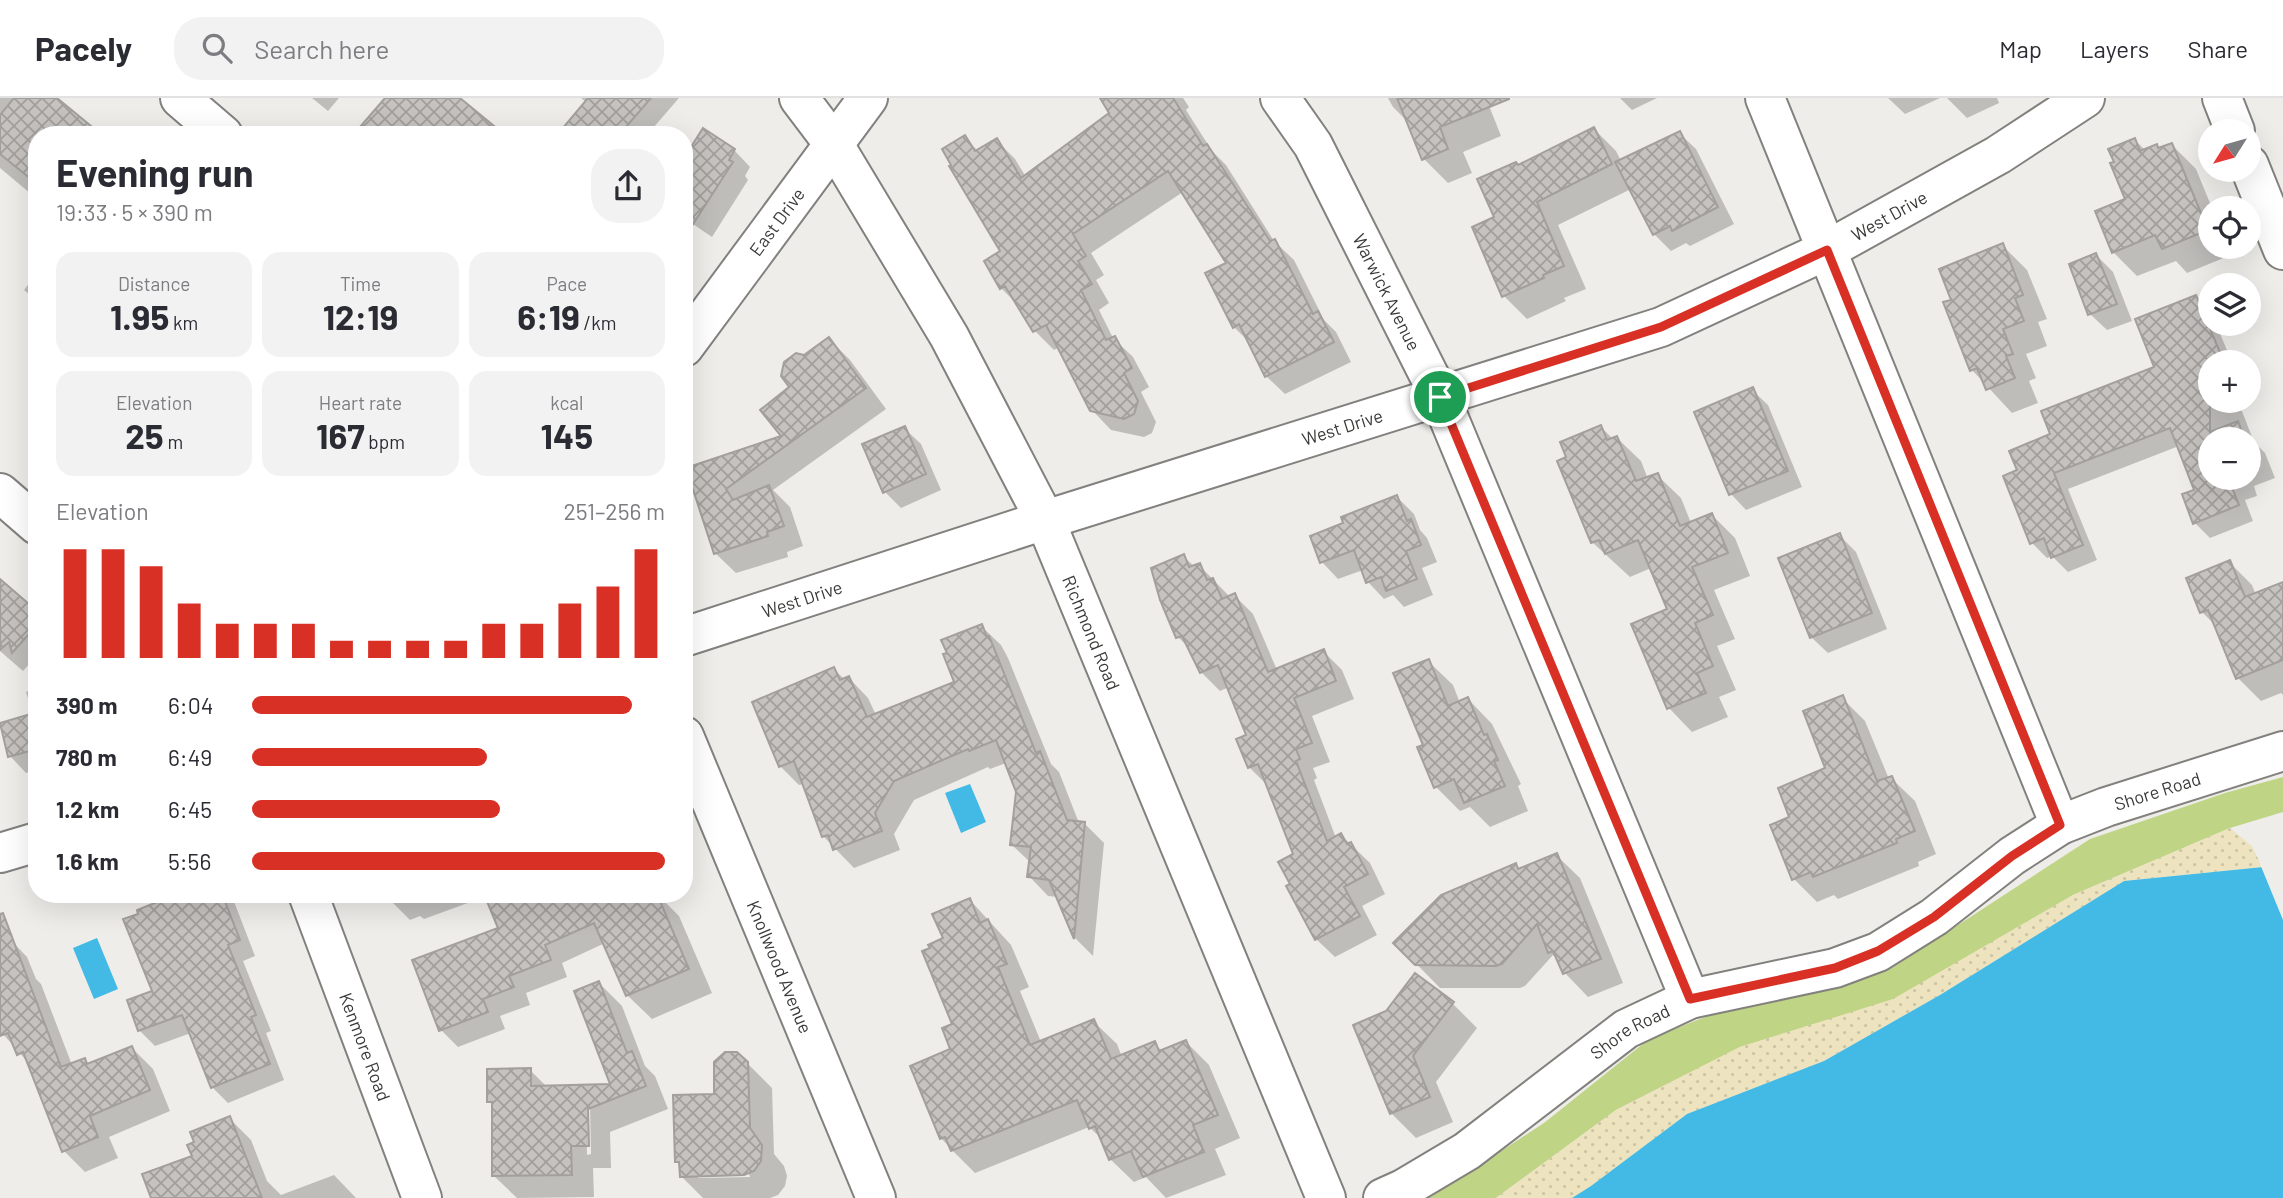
<!DOCTYPE html>
<html lang="en">
<head>
<meta charset="utf-8">
<style>
  :root { --surface:#fff; --page:#f2f2f3; --text:#2b2b33; --muted:#7c7c81; --line:#e1e1e2; --accent:#d93025 }
  body { margin:0; font-family:Barlow,sans-serif; background:var(--page); color:var(--text); height:100vh; display:flex; flex-direction:column; font-size:26px; white-space:nowrap }
  * { box-sizing:border-box; margin:0 }
  p { font-size:23px; color:var(--muted) }
  .icon { flex:none; width:38px; height:38px; fill:none; stroke:currentColor; stroke-width:2; stroke-linecap:round; stroke-linejoin:round }
  .map { position:relative; flex:1; overflow:hidden }
  .side { position:absolute; left:28px; top:28px; width:665px; height:777px; display:flex; flex-direction:column; background:var(--surface); border-radius:28px; box-shadow:0 7px 28px #0002 }
  .side>* { flex:none }
  .needle { width:46px; rotate:233deg }
  .controls { position:absolute; left:2198px; top:21px; display:grid; gap:14px }
  .controls a { display:grid; place-items:center; width:63px; height:63px; border-radius:50%; background:var(--surface); box-shadow:0 7px 28px #0002; font-size:35px }
  .pin { position:absolute; display:grid; place-items:center; width:60px; height:60px; color:#fff; margin:-30px; border:4px solid #fff; border-radius:50%; box-shadow:0 2px 7px #0007 }
  .round { display:grid; place-items:center; flex:none; width:74px; height:74px; border-radius:28px; background:var(--page) }
  .head { display:flex; align-items:center; justify-content:space-between; height:119px; padding:0 28px }
  h1 { font-size:38px; font-weight:700; line-height:52px }
  .stats { display:grid; grid-template-columns:repeat(3,1fr); gap:10px; height:119px; padding:7px 28px }
  .stats div { display:grid; align-content:center; border-radius:18px; background:var(--page); text-align:center }
  .stats b { font-size:35px; font-weight:700 }
  .stats small { font-size:19px; font-weight:400 }
  .stats p { font-size:19px }
  .chart { height:196px; padding:14px 28px }
  .chart p { display:flex; justify-content:space-between }
  .chart svg { width:100%; height:126px; margin-top:7px; stroke:var(--accent); stroke-width:6 }
  ul { padding:0 28px; list-style:none; font-size:23px }
  li { display:grid; grid-template-columns:112px 84px 1fr; align-items:center; height:52px }
  li i { height:18px; border-radius:9px; background:var(--accent) }
  header { display:flex; align-items:center; gap:42px; box-sizing:border-box; height:98px; padding:0 35px; background:var(--surface); border-bottom:2px solid var(--line) }
  header strong { font-size:33px }
  nav { display:flex; gap:38px; margin-inline-start:auto; font-size:24px }
  .search { width:490px; height:63px; background:var(--page); display:flex; align-items:center; gap:18px; box-sizing:border-box; padding:0 24px; border-radius:28px; color:var(--muted); font-size:26px }
  .map>svg:first-child { display:block }
  .grass { fill:#bfd484 }
  .sand { fill:url(#sand-dots) }
  .water { fill:#42bae5 }
  .pier { fill:#eeede9 }
  .shadow { fill:#0003; fill-rule:evenodd }
  .building { fill:url(#building-cross-hatch); stroke:#a29f9d; stroke-width:2 }
  .lines { fill:none; stroke-linecap:round; stroke-linejoin:round }
  .minor-casing { stroke:#82817e; stroke-width:42 }
  .minor { stroke:#fff; stroke-width:38 }
  .route-casing { stroke:#fff; stroke-width:14 }
  .route { stroke:#d93025; stroke-width:9 }
  .labels { text-anchor:middle; dominant-baseline:central; stroke-width:6; stroke-linejoin:round; paint-order:stroke }
  .street-label { font-size:18px; fill:#3a3a38; stroke:#fff }
</style>
</head>
<body>
<header>
<strong>Pacely</strong>
<div class="search"><svg class="icon" aria-label="search" viewBox="0 0 24 24"><circle cx="10" cy="10" r="6"/><path d="M15 15l6 6"/></svg>Search here</div>
<nav><a>Map</a><a>Layers</a><a>Share</a></nav>
</header>
<div class="map">
<svg width="2283" height="1100" viewBox="0 0 2283 1100">
  <defs>
    <pattern id="sand-dots" width="8" height="8" patternUnits="userSpaceOnUse" patternTransform="scale(1.75)"><rect width="8" height="8" fill="#ede3be"/><path d="M2 2h.1M6 6h.1" fill="none" stroke="#ccc4a4" stroke-width="1.8" stroke-linecap="round"/></pattern>
    <pattern id="building-cross-hatch" width="8" height="8" patternUnits="userSpaceOnUse" patternTransform="scale(1.75)"><rect width="8" height="8" fill="#c5c2bf"/><path d="M0 0l8 8M0 8l8-8" fill="none" stroke="#a19f9c"/></pattern>
  </defs>
  <rect width="100%" height="100%" fill="#eeede9"/>
  <path class="grass" d="M2283,679V714L2230,730L2073,797L1893,902L1740,949L1616,1012L1496,1100H1429L1544,1025L1649,941L1705,919L1892,870L2090,741L2225,695Z"/>
  <path class="sand" d="M2230,730L2252,748L2262,769L2124,783L1940,897L1824,963L1687,1016L1591,1088L1572,1100H1496L1616,1012L1740,949L1893,901L2073,797Z"/>
  <path class="water" d="M970,686L986,724L961,735L945,695Z
    M2283,767V1100H1572L1591,1088L1687,1016L1824,963L1940,897L2124,783Z
    M97,840L118,891L94,901L73,850Z"/>
  <path class="pier" d="M2283,763V822L2260,766Z"/>
  <path class="shadow" d="M0,0H50L37,37V101L0,70Z
    M312,0H339L328,13Z
    M581,0H679L647,37H559L586,4Z
    M1106,0H1183L1189,9L1186,12L1212,53L1226,67L1274,143L1294,162L1324,222L1336,234L1351,264L1285,296L1266,278L1249,244L1234,229L1229,166L1183,94L1091,155L1104,177L1096,182L1109,205L1099,212L1113,240L1133,259L1149,289L1141,294L1156,324L1152,335L1144,339L1111,332L1092,312L1059,249L1054,252L1035,233L1019,208L1001,190L1002,154L965,40L978,53L996,42L1015,61L1026,79L1111,15Z
    M1388,0H1486L1501,38L1463,54L1472,75L1448,85L1424,61L1410,26L1393,9Z
    M1620,0H1657L1632,12Z
    M1888,0H1940L1905,16Z
    M1947,0H1997L1999,5L1967,20Z
    M1594,31L1616,53L1621,63L1679,35L1696,51L1734,126L1690,148L1686,145L1671,153L1654,136L1631,91L1558,127L1586,191L1564,200L1566,203L1527,221L1504,198L1497,120L1519,69Z
    M2135,42L2146,53L2160,52L2172,47L2196,71L2212,110H2210V149H2228L2231,157L2187,175L2176,163L2137,178L2113,154L2127,102L2116,65Z
    M734,52L750,69L745,78L748,82L712,139L684,120Z
    M2003,148L2027,172L2047,221L2038,224L2047,248L2026,256L2036,280L2029,283L2038,305L2012,315L1972,272L1954,203Z
    M2096,157L2113,174L2132,223L2107,232L2090,216Z
    M37,175V203L24,192Z
    M2195,199L2210,214V226H2216L2232,264H2210V303H2238L2254,344L2265,355L2275,380L2254,388L2257,398L2245,402L2253,423L2210,440L2195,425L2197,393L2179,348L2068,391L2097,462L2068,474L2052,458L2047,460L2032,445L2020,373L2052,337L2157,270ZM2210,341H2249V380H2210Z
    M829,241L850,262L886,311L773,392L790,409L803,448L787,454L788,459L736,475L715,455L688,371L784,339L791,289L804,259Z
    M1752,292L1768,307L1802,389L1746,412L1731,396Z
    M1601,329L1613,341L1617,340L1641,363L1648,381L1657,377L1681,400L1691,425L1712,417L1735,440L1750,478L1714,492L1735,541L1717,548L1736,592L1719,599L1728,619L1692,634L1669,610L1670,512L1651,470L1630,479L1592,444L1569,360Z
    M904,330L921,346L941,392L901,410L885,394Z
    M1397,399L1414,416L1420,432L1427,440L1437,464L1422,470L1433,497L1404,509L1393,497L1384,501L1368,484L1363,472L1338,481L1322,464L1312,439L1345,426Z
    M1840,438L1856,454L1887,531L1828,555L1811,539Z
    M1183,458L1195,469L1199,467L1230,499L1234,497L1253,516L1277,572L1323,553L1342,572L1354,601L1312,618L1330,664L1313,670L1317,680L1314,682L1336,740L1341,737L1370,765L1385,796L1362,808L1377,837L1335,859L1316,841L1292,787L1295,757L1268,688L1249,669L1248,638L1229,589L1220,593L1201,574L1191,552L1178,539Z
    M2229,464L2252,487L2256,497L2283,486V597L2281,595L2261,603L2238,580L2218,530L2202,514Z
    M0,483L37,516V558L23,573L0,553Z
    M981,528L1001,547L1008,560L1051,666L1059,674L1079,725H1084L1104,745L1093,858L1075,840L1058,799L1048,798L1029,778L1031,765L1012,747L1018,694L1006,665L990,671L988,669L914,702L894,736L900,752L854,770L823,738L804,686L799,687L780,668L834,571L845,582L849,580L868,600L876,617L957,585Z
    M1428,563L1453,587L1460,605L1468,601L1492,626L1521,686L1518,688L1528,713L1490,729L1470,709L1460,713L1436,689L1426,648Z
    M37,590V672L26,675L10,658L0,626L33,617L26,594Z
    M1842,600L1865,623L1889,681L1891,680L1915,703L1936,756L1918,764L1919,768L1838,801L1834,797L1817,804L1794,781L1791,720L1827,671Z
    M1556,757L1580,780L1623,885L1588,899L1565,875L1560,865L1553,857L1525,888L1520,890H1440L1396,845L1515,767L1520,772Z
    M181,796H228L233,801L255,858L243,863L271,933L266,935L284,982L228,1005L212,989L191,935L155,948L139,932L154,894Z
    M390,796H657L679,818L712,895L652,921L627,897L605,845L562,865L567,879L526,895L530,907L500,918L505,931L458,949L441,932L500,831L487,798L424,821L420,818L410,822L393,805Z
    M970,802L1011,847L1029,889L1020,893L1041,944L1093,923L1117,946L1122,959L1154,945L1163,954L1186,944L1209,967L1240,1040L1215,1051L1226,1077L1166,1100L1146,1079L1134,1084L1110,1061L1103,1042L1089,1029L975,1075L952,1052L941,1040L955,927L945,841Z
    M6,837L27,859L36,881L41,886L72,967L84,962L89,967L132,950L153,971L170,1013L109,1039L118,1060L85,1074L64,1053L31,968L3,936L0,929V840Z
    M599,885L622,908L645,968L655,978L668,1011L610,1034L611,1070H593L594,1099L517,1100L494,1078V1008L489,1003L530,972L547,989L612,988ZM586,1009H590L591,1056L587,1057Z
    M1453,906L1477,930L1436,984L1453,1024L1416,1040L1391,1015L1355,928Z
    M737,955L772,990L774,1056L784,1068L787,1078L785,1088L778,1097L770,1100H703L681,1078V1068L676,1063L716,998ZM749,1076L750,1079L698,1080V1077Z
    M230,1021L251,1042L267,1083L281,1097L334,1077L356,1100H153Z"/>
  <path class="building" d="M14,0H57L102,37H37V86L0,56V17Z
    M385,0H460L505,37H353Z
    M588,0H651L619,37H557Z
    M1100,0H1173L1203,48L1207,46L1270,143L1275,141L1313,216L1318,213L1334,244L1265,279L1239,226L1233,230L1205,175L1226,165L1168,73L1073,136L1086,158L1078,163L1092,186L1081,192L1106,242L1115,238L1132,270L1124,275L1138,303L1134,316L1124,321L1090,313L1046,227L1033,234L1005,188L1000,191L984,163L1000,153L949,68L951,67L942,51L965,37L975,53L997,40L1021,80L1109,15Z
    M1397,0H1509V1L1440,29L1448,51L1422,62Z
    M1594,29L1612,66L1537,104L1564,168L1543,177L1544,180L1502,199L1472,129L1494,119L1477,81L1516,64L1518,67Z
    M703,30L735,51L729,62L733,64L684,140V60Z
    M1680,33L1718,109L1672,133L1670,128L1653,137L1615,64Z
    M2135,40L2140,53L2157,46L2158,50L2172,45L2208,132L2162,151L2155,137L2112,155L2095,113L2125,101L2110,65L2114,64L2108,51Z
    M2003,145L2023,197L2015,200L2024,223L2003,231L2013,256L2006,258L2015,280L1986,292L1977,270L1970,273L1943,204L1951,202L1939,171Z
    M2096,155L2117,206L2088,217L2069,166Z
    M2196,197L2224,264H2210V334L2238,323L2244,340L2250,338L2260,364L2249,369V341H2210V380H2242L2243,382L2231,387L2239,407L2193,426L2182,396L2194,392L2170,330L2054,375L2083,447L2051,460L2044,440L2030,446L2003,378L2017,372L2009,353L2050,336L2041,313L2154,269L2135,221Z
    M829,239L866,290L726,391L733,402L769,387L784,428L767,434L768,438L714,456L686,370L781,338L760,312L789,289L781,278L784,264L796,255L804,257Z
    M1753,289L1788,373L1729,397L1694,314Z
    M1601,327L1607,342L1617,338L1636,383L1658,375L1680,428L1712,415L1728,455L1692,469L1713,517L1695,525L1713,568L1697,575L1706,595L1667,611L1631,526L1667,511L1638,442L1605,456L1599,442L1591,445L1557,363L1566,359L1560,344Z
    M905,328L926,376L883,395L862,346Z
    M1397,397L1407,423L1411,421L1421,447L1406,453L1417,481L1386,493L1381,479L1366,485L1354,452L1320,465L1310,438L1343,425L1341,419Z
    M1840,435L1872,515L1810,540L1778,460Z
    M1184,456L1189,469L1200,465L1207,482L1213,480L1222,501L1235,495L1268,574L1324,551L1336,583L1294,600L1312,645L1296,651L1300,661L1296,663L1327,743L1341,735L1347,746L1351,744L1368,776L1344,789L1360,818L1315,842L1286,788L1290,786L1278,764L1293,756L1258,666L1248,670L1236,641L1246,637L1218,567L1200,575L1182,538L1176,540L1160,502L1151,470Z
    M2230,462L2245,499L2283,484V562L2236,581L2208,512L2200,515L2186,480Z
    M0,481L37,513V527L12,555L9,544L0,552Z
    M982,526L987,539L989,538L1036,655L1040,653L1067,722L1085,724L1074,841L1049,782L1027,779L1031,749L1010,747L1016,694L996,642L969,653L968,651L894,683L875,715L882,733L833,752L828,737L822,739L794,663L779,669L752,604L834,569L840,582L849,578L867,619L954,584L943,556L947,555L941,542Z
    M1429,561L1448,608L1468,599L1484,637L1487,636L1498,662L1494,663L1505,688L1464,705L1454,681L1434,690L1417,649L1423,647L1393,575Z
    M1843,597L1877,683L1892,678L1915,733L1896,741L1897,745L1813,779L1811,774L1792,782L1770,727L1789,719L1778,690L1825,670L1803,613Z
    M37,614V651L8,659L0,625Z
    M1557,755L1601,861L1563,876L1553,853L1548,855L1537,826L1502,866L1496,868L1415,867L1393,845L1441,797L1516,765L1518,771Z
    M177,796H222L240,842L228,847L256,917L251,919L270,966L211,990L182,917L138,933L127,902L152,893L123,821L138,816L137,812Z
    M484,796H657L689,871L626,898L594,825L545,847L551,862L509,878L514,889L483,901L488,914L439,933L412,862L498,830Z
    M970,800L980,825L988,821L1007,866L998,869L1030,947L1094,921L1111,961L1155,943L1159,953L1186,942L1218,1017L1193,1027L1204,1054L1143,1079L1131,1053L1109,1062L1095,1028L1089,1031L1077,1002L951,1053L945,1039L940,1041L910,968L950,951L942,930L952,926L922,853L930,850L928,847L943,840L932,816Z
    M3,815L61,969L85,960L87,966L132,948L150,992L90,1018L98,1039L62,1054L23,954L17,957L8,935L0,938V816Z
    M1415,875L1454,904L1413,958L1430,999L1390,1016L1353,927L1386,913Z
    M599,883L627,955L632,953L646,988L588,1011L589,1048H571L572,1077L492,1078V1004H487V971L531,970V988L610,986L574,893Z
    M725,954H737L748,964L750,1030L762,1047L761,1063L754,1073L744,1077L680,1079L679,1064H675L673,997L714,996V964Z
    M230,1018L262,1100H151L142,1076L192,1058L187,1047L194,1044L190,1034Z"/>
  <g class="lines">
    <defs>
      <g id="minor">
        <path d="M180,0L223,37"/>
        <path id="s1" d="M799,0L833,45L949,238L1045,422L1326,1100"/>
        <path id="s2" d="M1280,0L1313,47L1440,299L1690,901"/>
        <path d="M1765,0L2060,727"/>
        <path d="M2222,0L2235,33"/>
        <path d="M2249,67L2283,152"/>
        <path id="s3" d="M684,249L868,0"/>
        <path d="M0,395L37,427"/>
        <path id="s4" d="M684,539L1045,422L1661,229L1827,152L1998,57L2085,0"/>
        <path id="s5" d="M684,638L876,1100"/>
        <path d="M0,755L37,744"/>
        <path id="s6" d="M308,796L422,1100"/>
        <path id="s7" d="M1383,1100L1403,1091L1467,1053L1626,931L1690,901L1835,870L1878,854L1934,819L2012,758L2060,727L2106,709L2283,653"/>
      </g>
    </defs>
    <use href="#minor" class="minor-casing"/>
    <use href="#minor" class="minor"/>
  </g>
  <g class="lines">
    <defs>
      <path id="route" d="M1827,152L2060,727L2012,758L1934,819L1878,853L1835,870L1690,901L1440,299L1661,229Z"/>
    </defs>
    <use href="#route" class="route-casing"/>
    <use href="#route" class="route"/>
  </g>
  <g class="labels">
    <g class="street-label">
      <text stroke="none"><textPath href="#s4" startOffset="1279">West Drive</textPath></text>
      <text stroke="none"><textPath href="#s3" startOffset="156">East Drive</textPath></text>
      <text stroke="none"><textPath href="#s2" startOffset="222">Warwick Avenue</textPath></text>
      <text stroke="none"><textPath href="#s4" startOffset="691">West Drive</textPath></text>
      <text stroke="none"><textPath href="#s4" startOffset="124">West Drive</textPath></text>
      <text stroke="none"><textPath href="#s1" startOffset="611">Richmond Road</textPath></text>
      <text stroke="none"><textPath href="#s7" startOffset="887">Shore Road</textPath></text>
      <text stroke="none"><textPath href="#s5" startOffset="250">Knollwood Avenue</textPath></text>
      <text stroke="none"><textPath href="#s7" startOffset="299">Shore Road</textPath></text>
      <text stroke="none"><textPath href="#s6" startOffset="163">Kenmore Road</textPath></text>
    </g>
  </g>
</svg>
<div class="controls">
<a><svg class="needle" viewBox="-14 -14 28 28"><path d="M0-13l5 13h-10z" fill="#e53935"/><path d="M0 13l5-13h-10z" fill="#7c7c81"/></svg></a>
<a><svg class="icon" aria-label="locate" viewBox="0 0 24 24"><circle cx="12" cy="12" r="6"/><path d="M12 2v4M12 18v4M2 12h4M18 12h4"/></svg></a>
<a><svg class="icon" aria-label="layers" viewBox="0 0 24 24"><path d="M12 4l9 5-9 5-9-5zM3 14l9 5 9-5"/></svg></a>
<a>+</a>
<a>−</a>
</div>
<div class="pin" style="left:1440px;top:299px;background:#1e9e55"><svg class="icon" aria-label="arrive" viewBox="0 0 24 24"><path d="M6 21V4h12l-3 4 3 4H6"/></svg></div>
<section class="side">
<div class="head"><div><h1>Evening run</h1><p>19:33 · 5 × 390 m</p></div><a class="round"><svg class="icon" aria-label="share" viewBox="0 0 24 24"><path d="M12 15V3M7 8l5-5 5 5M5 13v7h14v-7"/></svg></a></div>
<div class="stats">
<div><p>Distance</p><b>1.95<small> km</small></b></div>
<div><p>Time</p><b>12:19</b></div>
<div><p>Pace</p><b>6:19<small> /km</small></b></div>
</div>
<div class="stats">
<div><p>Elevation</p><b>25<small> m</small></b></div>
<div><p>Heart rate</p><b>167<small> bpm</small></b></div>
<div><p>kcal</p><b>145</b></div>
</div>
<div class="chart"><p><span>Elevation</span>251–256 m</p>
<svg viewBox="0 0 160 44" preserveAspectRatio="none"><path d="M5 44V6M15 44V6M25 44V12M35 44V25M45 44V32M55 44V32M65 44V32M75 44V38M85 44V38M95 44V38M105 44V38M115 44V32M125 44V32M135 44V25M145 44V19M155 44V6"/></svg>
</div>
<ul>
<li><b>390 m</b>6:04<i style="width:92%"></i></li>
<li><b>780 m</b>6:49<i style="width:57%"></i></li>
<li><b>1.2 km</b>6:45<i style="width:60%"></i></li>
<li><b>1.6 km</b>5:56<i style="width:100%"></i></li>
</ul>
</section>
</div>
</body>
</html>
